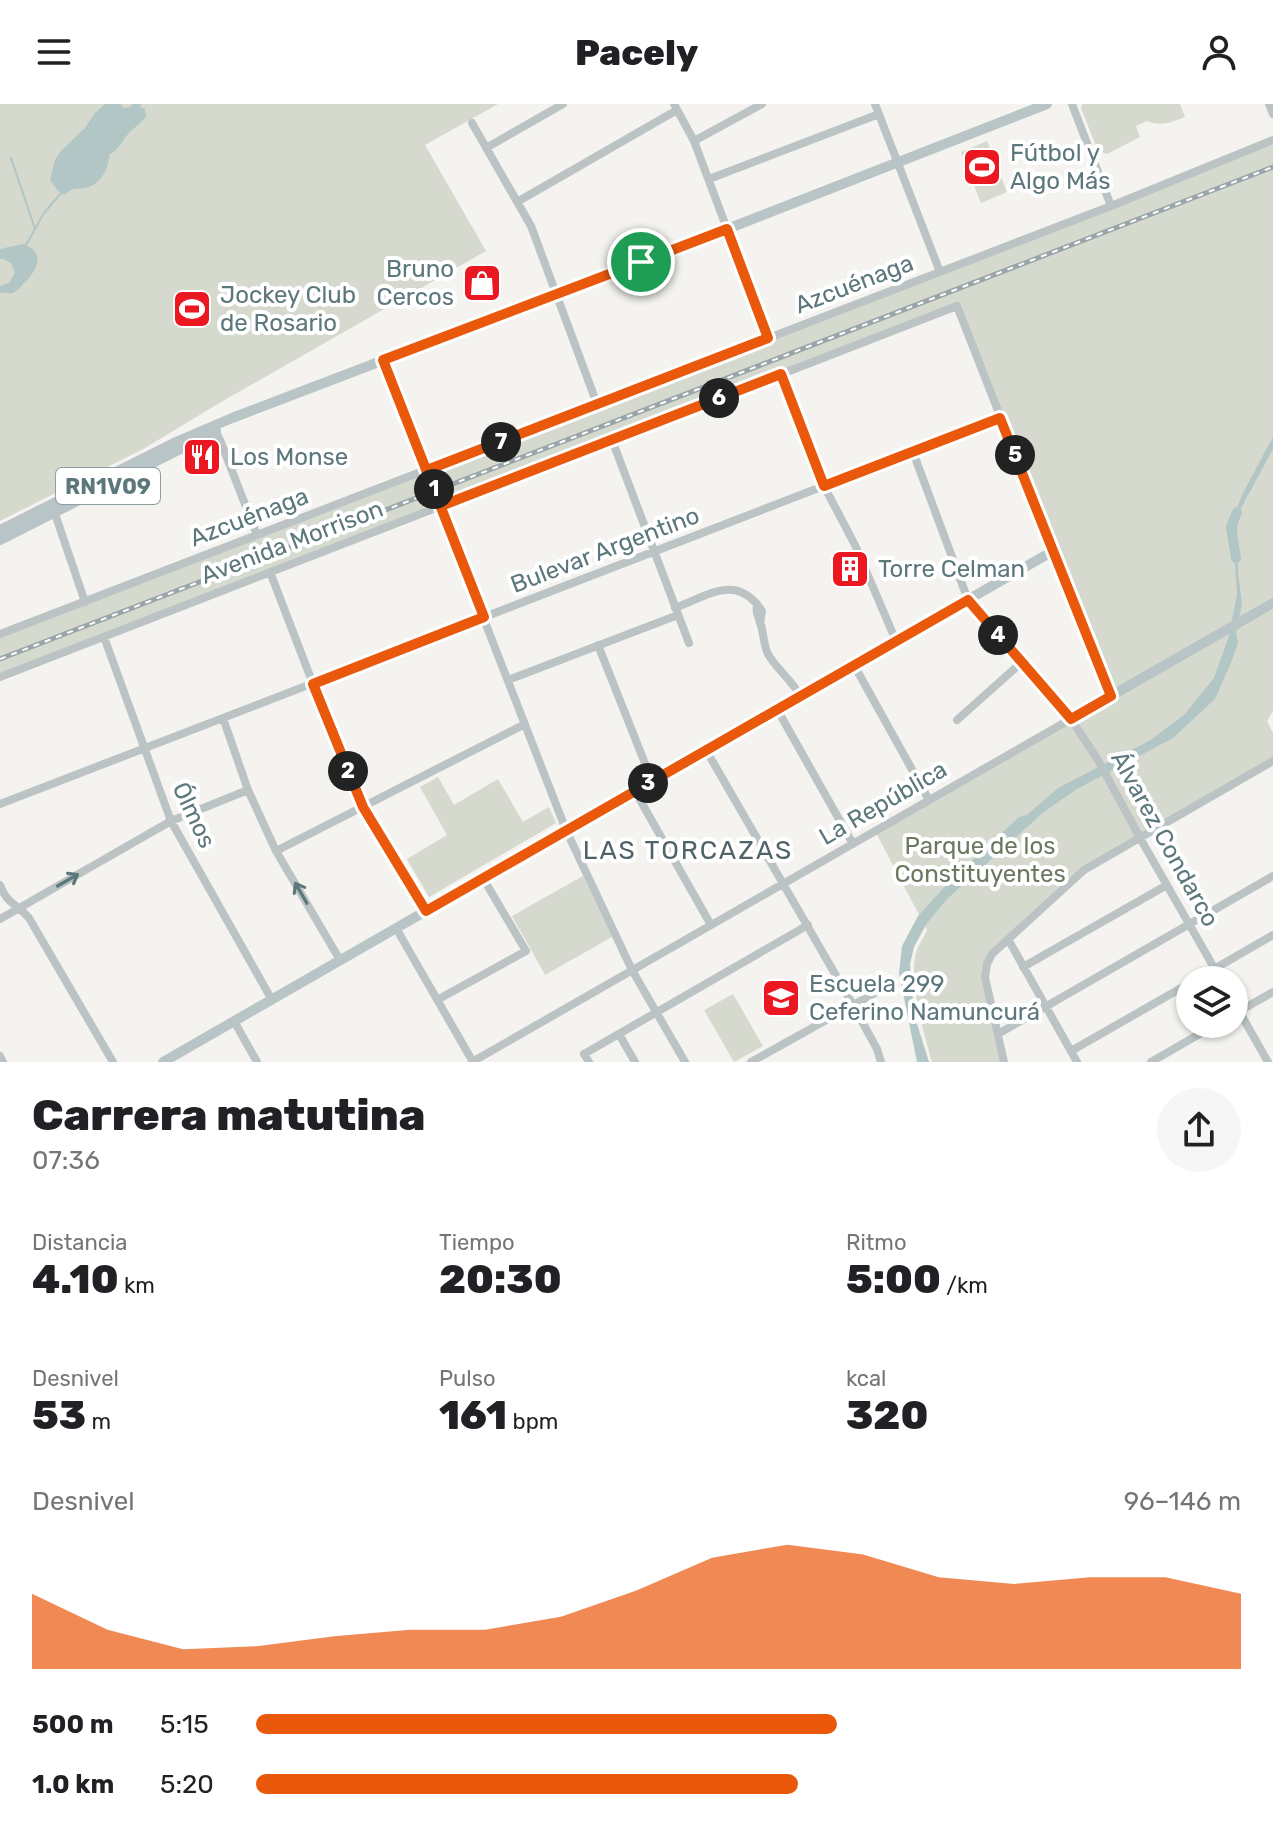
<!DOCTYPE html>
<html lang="es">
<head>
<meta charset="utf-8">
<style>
  :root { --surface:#fff; --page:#f6f6f6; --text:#202124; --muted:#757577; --accent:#ea580c }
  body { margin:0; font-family:Rubik,sans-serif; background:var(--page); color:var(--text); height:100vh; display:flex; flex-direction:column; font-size:30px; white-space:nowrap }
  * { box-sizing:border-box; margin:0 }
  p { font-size:26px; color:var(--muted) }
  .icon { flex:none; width:44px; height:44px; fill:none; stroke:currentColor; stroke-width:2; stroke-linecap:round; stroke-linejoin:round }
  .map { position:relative; height:958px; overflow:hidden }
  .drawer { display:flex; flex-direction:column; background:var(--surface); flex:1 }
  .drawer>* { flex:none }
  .fabs { position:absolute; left:1176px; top:862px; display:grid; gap:16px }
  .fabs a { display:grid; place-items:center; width:72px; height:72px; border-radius:50%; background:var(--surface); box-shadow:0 2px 6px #0004; font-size:40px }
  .pin { position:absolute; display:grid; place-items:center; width:68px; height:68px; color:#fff; margin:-34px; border:4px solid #fff; border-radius:50%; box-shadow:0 2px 8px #0007 }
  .km { position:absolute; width:40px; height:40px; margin:-20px; border-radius:50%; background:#222; color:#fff; font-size:22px; line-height:40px; text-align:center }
  .round { display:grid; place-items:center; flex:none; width:84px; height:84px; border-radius:42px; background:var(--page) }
  .headline { display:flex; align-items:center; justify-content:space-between; height:136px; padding:0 32px }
  h1 { font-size:44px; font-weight:800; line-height:60px }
  .figures { display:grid; grid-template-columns:repeat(3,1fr); gap:12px; height:136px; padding:8px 32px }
  .figures div { display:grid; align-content:center }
  .figures b { font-size:40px; font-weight:800 }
  .figures small { font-size:22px; font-weight:400 }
  .figures p { font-size:22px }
  .chart { height:224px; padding:16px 32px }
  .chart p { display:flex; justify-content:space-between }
  .chart svg { width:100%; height:144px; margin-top:8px; fill:var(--accent); opacity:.7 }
  ul { padding:0 32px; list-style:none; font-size:26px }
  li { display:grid; grid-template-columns:128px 96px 1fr; align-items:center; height:60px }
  li i { height:20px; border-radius:10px; background:var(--accent) }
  header { display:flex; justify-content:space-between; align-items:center; height:104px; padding:0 32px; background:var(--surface); font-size:36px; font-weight:800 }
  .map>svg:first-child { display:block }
  .green { fill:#d5d9ce }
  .water { fill:#b2c6c6 }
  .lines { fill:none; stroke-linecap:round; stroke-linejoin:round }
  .stream { stroke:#b2c6c6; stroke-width:2 }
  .river { stroke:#b2c6c6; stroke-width:10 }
  .minor { stroke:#bcc3c5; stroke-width:8 }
  .major { stroke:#b8c4c5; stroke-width:10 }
  .rail-casing { stroke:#99a5a8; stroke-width:5 }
  .rail { stroke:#fff; stroke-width:2; stroke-dasharray:6; stroke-linecap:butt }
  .oneway { stroke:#5d787c }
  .route-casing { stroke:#fff; stroke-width:16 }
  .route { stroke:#ea580c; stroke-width:10 }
  .labels { text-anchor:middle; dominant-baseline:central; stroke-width:8; stroke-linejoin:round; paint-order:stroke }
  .shield { fill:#fff; stroke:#8ea0a3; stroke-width:2 }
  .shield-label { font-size:22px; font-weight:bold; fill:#5d787c }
  .poi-label { font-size:24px; fill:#5d787c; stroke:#fff; text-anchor:start }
  .street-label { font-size:24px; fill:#5d787c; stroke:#fff }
  .park-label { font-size:24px; fill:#6c7960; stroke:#fff }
  .neighbourhood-label { font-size:26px; letter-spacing:2px; fill:#506367; stroke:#fff }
</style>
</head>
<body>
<header><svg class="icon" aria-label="menu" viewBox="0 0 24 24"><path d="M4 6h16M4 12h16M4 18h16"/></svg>Pacely<svg class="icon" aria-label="person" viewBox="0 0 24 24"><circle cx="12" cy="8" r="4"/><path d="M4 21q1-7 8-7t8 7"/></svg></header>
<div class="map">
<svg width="1273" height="958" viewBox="0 0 1273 958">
  <rect width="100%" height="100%" fill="#f4f3ef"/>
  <path class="green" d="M0,0H498L425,41L486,147L221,298L145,344L0,417Z
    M1082,0H1180L1185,13C1172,18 1161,23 1147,17L1136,22L1140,33L1107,50L1098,47L1081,4Z
    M1273,36V607L1267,617L1273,629V657L1084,766L992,850L985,873L1004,958H932C924,929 908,879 916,849C918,841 924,833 927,826L875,727L1110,592L957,202L0,573V530Z
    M987,37L1007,88L981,99L961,48Z
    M438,673L454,701L498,675L523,718L549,703L556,719L429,793L407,755L447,731L420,683Z
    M583,772L612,833L545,871L512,812Z
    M733,890L763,942L734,958L704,906Z"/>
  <path class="water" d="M105,0H121L123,4L130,3L133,0H141L140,3L145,5L146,13C141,19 136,22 130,28C122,36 120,45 110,50C108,63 103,78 89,83C77,87 75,81 64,91L58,87L50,76L55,56L60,48L85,24L94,10Z
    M23,140C47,149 37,167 23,180C21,183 16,187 13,189C10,190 3,189 0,189V182L9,179L15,169L11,159L3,155H0V145Z
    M1273,333V345L1239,408L1237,423L1238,468L1242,500L1236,529L1238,539L1233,554L1215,595L1173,634L1077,685L1045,707L947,795L927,819L914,843L910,860L914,910L929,958H917L899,869L902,842L918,812L948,779L1019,713L1027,711L1058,684L1149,637L1184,611L1214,574L1229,532L1237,490L1232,416L1243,389Z"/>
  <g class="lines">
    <path class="stream" d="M11,54L35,125
      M26,141L44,109L61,89"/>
    <path class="river" d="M1236,454L1231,423L1237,408"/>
    <path class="minor" d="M674,0L694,37L768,234
      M875,0L940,168
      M1072,0L1111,102
      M1269,0L1273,10
      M472,19L531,122L597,300
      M694,37L762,0
      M486,44L563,0
      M709,75L879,10
      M517,98L677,6
      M383,256L566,726L632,866L685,958
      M781,270L824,382L855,441L896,537
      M214,325L220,336L257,431
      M612,336L689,539
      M913,348L968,496L1071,615L1098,656L1140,734L1221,876
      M53,404L85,498
      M270,468L313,580L363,703L426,807
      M757,500C756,509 757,510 760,518C764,529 763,540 768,550C777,566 792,576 800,592
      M675,504C709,491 737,469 762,507L760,519
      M0,530L1111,102L1273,36
      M104,533L171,717L272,896
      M598,541L652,677
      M854,561L929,696
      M0,573L957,202L1053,447
      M508,576L678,511
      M777,605L853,740
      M223,614L248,686L276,747L340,856
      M957,616L1022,558
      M706,646L853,901L877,945L881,958
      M635,687L711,821
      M0,700L1000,314
      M276,747L525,620
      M0,781C8,802 17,799 29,814L113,958
      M0,815L171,717L248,686
      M396,824L473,958
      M1008,835L1077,958
      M1023,863L1167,781
      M1195,876L1273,831
      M437,896L526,847L483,774
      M1234,898L1268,958
      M1234,910L1273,888
      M234,917L257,958
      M619,930L635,958
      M998,930L1273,772
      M1071,947L1190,879
      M0,952L3,958
      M472,958L1111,592
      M589,958L584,950L808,821
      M751,958L882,885
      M1004,958L985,873L987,860L992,850L1084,766L1273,657
      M1151,958L1217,920"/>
    <path class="major" d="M0,426L176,338L232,314L727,125L1047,0
      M0,436L216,327
      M163,958L1053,447L1111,592L1273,499"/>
    <defs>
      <path id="rail" d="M0,555L1273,63"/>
    </defs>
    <use href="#rail" class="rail-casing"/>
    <use href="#rail" class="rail"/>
  </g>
  <defs><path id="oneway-shaft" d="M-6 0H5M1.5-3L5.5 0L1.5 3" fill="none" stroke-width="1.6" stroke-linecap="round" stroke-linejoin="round" transform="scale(2)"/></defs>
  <g class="oneway">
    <use href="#oneway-shaft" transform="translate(68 776) rotate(-30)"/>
    <use href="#oneway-shaft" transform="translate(301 789) rotate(-120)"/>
  </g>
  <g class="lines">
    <defs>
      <path id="route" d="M641,158L383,256L484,513L313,580L363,703L426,807L968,496L1071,615L1111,592L1000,314L824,382L781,270L441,402L427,366L768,234L727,125L641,158"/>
    </defs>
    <use href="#route" class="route-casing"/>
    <use href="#route" class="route"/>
  </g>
  <defs>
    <symbol id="stadium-square" viewBox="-11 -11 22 22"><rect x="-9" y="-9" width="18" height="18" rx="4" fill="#ec1821" stroke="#fff"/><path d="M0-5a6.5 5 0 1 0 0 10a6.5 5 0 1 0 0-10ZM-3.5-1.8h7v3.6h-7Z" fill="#fff"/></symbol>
    <symbol id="shop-square" viewBox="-11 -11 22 22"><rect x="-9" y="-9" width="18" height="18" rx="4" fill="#ec1821" stroke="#fff"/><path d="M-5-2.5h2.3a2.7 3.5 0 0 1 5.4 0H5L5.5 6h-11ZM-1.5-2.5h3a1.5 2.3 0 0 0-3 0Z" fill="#fff"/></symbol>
    <symbol id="restaurant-square" viewBox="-11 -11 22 22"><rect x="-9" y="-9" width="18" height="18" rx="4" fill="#ec1821" stroke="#fff"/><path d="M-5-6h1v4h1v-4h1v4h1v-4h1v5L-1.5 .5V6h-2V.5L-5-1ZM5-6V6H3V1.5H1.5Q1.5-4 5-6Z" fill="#fff"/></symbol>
    <symbol id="building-square" viewBox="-11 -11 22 22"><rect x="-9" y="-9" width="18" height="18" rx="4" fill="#ec1821" stroke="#fff"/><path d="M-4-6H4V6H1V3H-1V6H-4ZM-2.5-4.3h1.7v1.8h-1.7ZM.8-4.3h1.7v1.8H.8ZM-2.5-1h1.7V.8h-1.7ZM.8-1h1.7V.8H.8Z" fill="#fff"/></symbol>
    <symbol id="school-square" viewBox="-11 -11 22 22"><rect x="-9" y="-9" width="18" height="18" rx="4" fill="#ec1821" stroke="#fff"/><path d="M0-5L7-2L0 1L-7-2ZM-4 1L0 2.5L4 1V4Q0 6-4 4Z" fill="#fff"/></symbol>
  </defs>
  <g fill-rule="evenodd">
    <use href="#stadium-square" x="960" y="41" width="44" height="44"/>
    <use href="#shop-square" x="460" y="157" width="44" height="44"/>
    <use href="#stadium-square" x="170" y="183" width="44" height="44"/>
    <use href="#restaurant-square" x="180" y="331" width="44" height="44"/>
    <use href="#building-square" x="828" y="443" width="44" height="44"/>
    <use href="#school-square" x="759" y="872" width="44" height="44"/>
  </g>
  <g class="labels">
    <rect class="shield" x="56" y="364" width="104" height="36" rx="6"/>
    <g class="shield-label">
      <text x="108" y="382">RN1V09</text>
    </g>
    <g class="poi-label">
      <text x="1010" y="49">Fútbol y<tspan x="1010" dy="28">Algo Más</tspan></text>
      <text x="454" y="165" text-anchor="end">Bruno<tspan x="454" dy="28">Cercos</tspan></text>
      <text x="220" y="191">Jockey Club<tspan x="220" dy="28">de Rosario</tspan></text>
      <text x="230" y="353">Los Monse</text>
      <text x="878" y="465">Torre Celman</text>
      <text x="809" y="880">Escuela 299<tspan x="809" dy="28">Ceferino Namuncurá</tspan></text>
    </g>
    <g class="street-label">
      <text transform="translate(854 180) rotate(-21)">Azcuénaga</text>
      <text transform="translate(249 413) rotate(-21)">Azcuénaga</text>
      <text transform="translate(292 438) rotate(-21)">Avenida Morrison</text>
      <text transform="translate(605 446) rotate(-21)">Bulevar Argentino</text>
      <text transform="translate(883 699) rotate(-30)">La República</text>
      <text transform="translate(194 711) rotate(65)">Ólmos</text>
      <text transform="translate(1165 735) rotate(61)">Álvarez Condarco</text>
    </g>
    <g class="park-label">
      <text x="980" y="742">Parque de los<tspan x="980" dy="28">Constituyentes</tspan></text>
    </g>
    <g class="neighbourhood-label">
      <text x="688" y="746">LAS TORCAZAS</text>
    </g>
  </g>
</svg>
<div class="fabs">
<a><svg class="icon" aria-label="layers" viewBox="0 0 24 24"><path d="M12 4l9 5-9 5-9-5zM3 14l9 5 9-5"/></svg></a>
</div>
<div class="pin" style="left:641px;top:158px;background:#1e9e55"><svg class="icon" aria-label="arrive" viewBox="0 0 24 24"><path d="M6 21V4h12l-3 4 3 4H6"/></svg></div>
<b class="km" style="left:434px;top:385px">1</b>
<b class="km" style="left:348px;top:667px">2</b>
<b class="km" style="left:648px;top:679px">3</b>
<b class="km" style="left:998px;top:531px">4</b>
<b class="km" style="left:1015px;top:351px">5</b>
<b class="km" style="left:719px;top:294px">6</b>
<b class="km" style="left:501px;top:338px">7</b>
</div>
<section class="drawer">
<div class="headline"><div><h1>Carrera matutina</h1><p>07:36</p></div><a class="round"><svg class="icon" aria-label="share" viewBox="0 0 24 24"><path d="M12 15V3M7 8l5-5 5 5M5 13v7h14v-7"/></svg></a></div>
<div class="figures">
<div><p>Distancia</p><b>4.10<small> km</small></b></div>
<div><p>Tiempo</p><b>20:30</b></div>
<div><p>Ritmo</p><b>5:00<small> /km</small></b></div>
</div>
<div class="figures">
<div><p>Desnivel</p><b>53<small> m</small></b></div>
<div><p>Pulso</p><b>161<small> bpm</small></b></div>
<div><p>kcal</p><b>320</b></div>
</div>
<div class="chart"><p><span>Desnivel</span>96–146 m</p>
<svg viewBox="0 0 160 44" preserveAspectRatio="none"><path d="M0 44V21L10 32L20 38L30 37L40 34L50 32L60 32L70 28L80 20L90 10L100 6L110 9L120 16L130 18L140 16L150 16L160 21V44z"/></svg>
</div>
<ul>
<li><b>500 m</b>5:15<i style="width:59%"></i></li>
<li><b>1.0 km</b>5:20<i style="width:55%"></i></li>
</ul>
</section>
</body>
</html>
